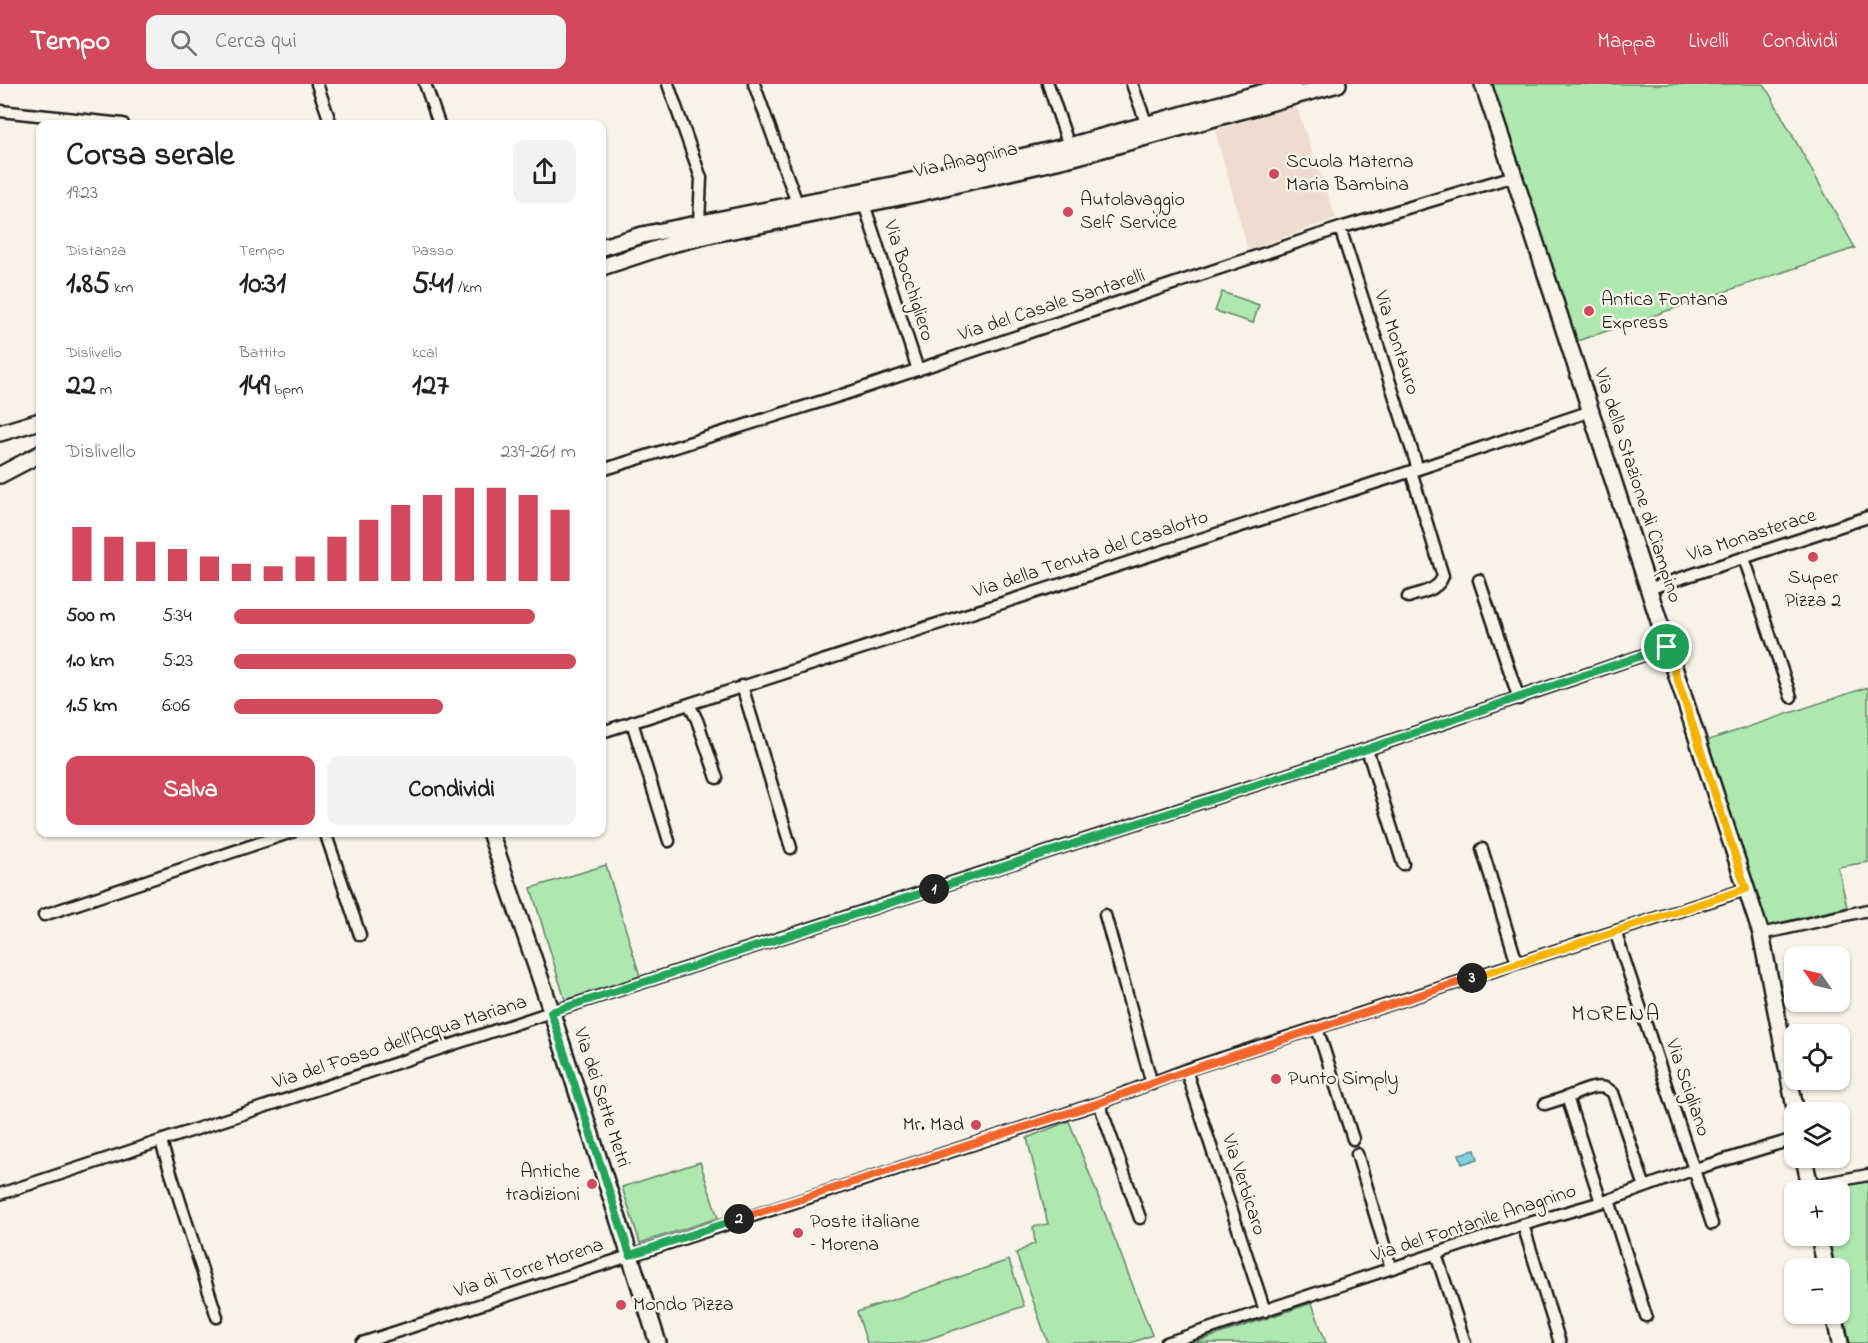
<!DOCTYPE html>
<html lang="it">
<head>
<meta charset="utf-8">
<style>
  :root { --surface:#fff; --page:#f2f2f2; --text:#202124; --muted:#757577; --accent:#d1495b }
  body { margin:0; font-family:"Indie Flower",sans-serif; background:var(--page); color:var(--text); height:100vh; display:flex; flex-direction:column; font-size:22px; white-space:nowrap }
  * { box-sizing:border-box; margin:0 }
  p { font-size:20px; color:var(--muted) }
  .icon { flex:none; width:33px; height:33px; fill:none; stroke:currentColor; stroke-width:2; stroke-linecap:round; stroke-linejoin:round }
  .map { position:relative; flex:1; overflow:hidden }
  .drawer { position:absolute; left:36px; top:36px; width:570px; height:717px; display:flex; flex-direction:column; background:var(--surface); border-radius:12px; box-shadow:0 2px 4px #0004 }
  .drawer>* { flex:none }
  .needle { width:39px; rotate:304deg }
  .controls { position:absolute; left:1784px; top:862px; display:grid; gap:12px }
  .controls a { display:grid; place-items:center; width:66px; height:66px; border-radius:12px; background:var(--surface); box-shadow:0 2px 4px #0004; font-size:30px }
  .pin { position:absolute; display:grid; place-items:center; width:51px; height:51px; color:#fff; margin:-26px; border:3px solid #fff; border-radius:50%; box-shadow:0 2px 6px #0007 }
  .km { position:absolute; width:30px; height:30px; margin:-15px; border-radius:50%; background:#222; color:#fff; font-size:16px; line-height:30px; text-align:center }
  .round { display:grid; place-items:center; flex:none; width:63px; height:63px; border-radius:12px; background:var(--page) }
  .head { display:flex; align-items:center; justify-content:space-between; height:102px; padding:0 30px }
  h1 { font-size:33px; font-weight:800; line-height:45px }
  .stats { display:grid; grid-template-columns:repeat(3,1fr); gap:9px; height:102px; padding:6px 30px }
  .stats div { display:grid; align-content:center }
  .stats b { font-size:30px; font-weight:800 }
  .stats small { font-size:16px; font-weight:400 }
  .stats p { font-size:16px }
  .chart { height:168px; padding:12px 30px }
  .chart p { display:flex; justify-content:space-between }
  .chart svg { width:100%; height:108px; margin-top:6px; stroke:var(--accent); stroke-width:6 }
  .cta { display:flex; gap:12px; margin-top:auto; padding:12px 30px }
  .cta a { flex:1; height:69px; border-radius:12px; background:var(--accent); color:#fff; font-size:24px; font-weight:800; line-height:69px; text-align:center }
  .cta a+a { background:var(--page); color:var(--text) }
  ul { padding:0 30px; list-style:none; font-size:20px }
  li { display:grid; grid-template-columns:96px 72px 1fr; align-items:center; height:45px }
  li i { height:15px; border-radius:8px; background:var(--accent) }
  header { display:flex; align-items:center; gap:36px; box-sizing:border-box; height:84px; padding:0 30px; background:var(--accent); color:#fff }
  header strong { font-size:28px }
  nav { display:flex; gap:33px; margin-inline-start:auto; font-size:21px }
  .search { width:420px; height:54px; background:var(--page); display:flex; align-items:center; gap:15px; box-sizing:border-box; padding:0 21px; border-radius:12px; color:var(--muted); font-size:22px }
  .map>svg:first-child { display:block }
  .built { fill:#efdccf }
  .green { fill:#ade9af; stroke:#648266; stroke-width:1.5 }
  .water { fill:#82d1df; stroke:#598991; stroke-width:1.5 }
  .lines { fill:none; stroke-linecap:round; stroke-linejoin:round }
  .street-casing { stroke:#1c1c1c; stroke-width:15 }
  .secondary-casing { stroke:#1c1c1c; stroke-width:20 }
  .street { stroke:#f7f3e8; stroke-width:10 }
  .secondary { stroke:#f7f3e8; stroke-width:15 }
  .split-1-casing { stroke:#fff; stroke-width:12 }
  .split-2-casing { stroke:#fff; stroke-width:12 }
  .split-3-casing { stroke:#fff; stroke-width:12 }
  .split-4-casing { stroke:#fff; stroke-width:12 }
  .split-1 { stroke:#22a559; stroke-width:8 }
  .split-2 { stroke:#22a559; stroke-width:8 }
  .split-3 { stroke:#f0652b; stroke-width:8 }
  .split-4 { stroke:#f5b400; stroke-width:8 }
  .poi-dot { fill:#d1495b; stroke:#f7f3e8; stroke-width:2 }
  .labels { text-anchor:middle; dominant-baseline:central; stroke-width:5; stroke-linejoin:round; paint-order:stroke }
  .street-label { font-size:20px; fill:#1c1c1c; stroke:#f7f3e8 }
  .poi-label { font-size:20px; fill:#1c1c1c; stroke:#f7f3e8; text-anchor:start }
  .quarter-label { font-size:22px; letter-spacing:1.5px; fill:#1c1c1c; stroke:#f7f3e8 }
</style>
</head>
<body>
<header>
<strong>Tempo</strong>
<div class="search"><svg class="icon" aria-label="search" viewBox="0 0 24 24"><circle cx="10" cy="10" r="6"/><path d="M15 15l6 6"/></svg>Cerca qui</div>
<nav><a>Mappa</a><a>Livelli</a><a>Condividi</a></nav>
</header>
<div class="map">
<svg width="1868" height="1259" viewBox="0 0 1868 1259">
  <rect width="100%" height="100%" fill="#f7f3e8"/>
  <filter id="ink" filterUnits="userSpaceOnUse"><feTurbulence type="fractalNoise" baseFrequency=".0167" numOctaves="2"/><feDisplacementMap in="SourceGraphic" scale="12" xChannelSelector="R" yChannelSelector="G"/><feConvolveMatrix kernelMatrix="1 2 1 2 8 2 1 2 1" color-interpolation-filters="sRGB"/></filter>
  <g filter="url(#ink)">
    <path class="built" d="M1296,22L1336,134L1248,166L1215,46Z"/>
    <path class="green" d="M1492,0H1764L1855,164L1577,257Z
      M1222,208L1259,221L1253,239L1215,227Z
      M1868,603V778L1838,783L1847,823L1768,842L1706,657Z
      M606,781L640,892L565,916L531,804Z
      M1069,1037L1152,1251L1131,1259H1048L1016,1169L1035,1159L1033,1143L1048,1140L1027,1054Z
      M700,1078L718,1134L640,1159L622,1103Z
      M1868,1096V1259H1850L1839,1205V1185H1835L1828,1152H1839V1107L1819,1106Z
      M1009,1176L1024,1222L917,1259H867L857,1228Z
      M1312,1219L1326,1259H1193Z"/>
    <path class="water" d="M1475,1066L1478,1075L1462,1080L1459,1070Z"/>
    <g class="lines">
      <defs>
        <path id="street" d="M317,0L331,40
          M425,0L439,40
          M668,0L701,94L699,139
          M754,0L797,119
          M1048,0L1069,62
          M1132,0L1147,41
          M0,27L123,40
          M862,120L866,126L918,286
          M1340,144L1418,385
          M602,386L845,310L1340,144L1514,92
          M1744,474L1791,613
          M1479,496L1519,615
          M1648,505L1868,433
          M1408,513C1421,508 1438,507 1443,492L1411,387
          M742,602L791,764
          M689,620L697,636L717,694
          M632,638L669,757
          M602,648L1418,385L1591,327
          M1367,665L1403,780
          M325,748L360,851
          M1482,765L1517,879
          M44,831L292,748
          M1105,831L1152,1000
          M1615,847L1712,1140
          M1761,850L1868,826
          M1317,944L1353,1055
          M1186,986L1265,1227
          M1099,1019L1140,1134
          M1545,1020L1567,1013
          M161,1058L217,1233
          M1357,1070L1391,1184
          M1810,1102L1868,1091
          M0,1110L557,926L1367,665L1667,563
          M1609,1116L1646,1232
          M1601,1118L1567,1013C1582,1008 1601,996 1613,1009L1645,1103
          M1523,1141L1560,1259
          M1436,1170L1465,1259
          M362,1259L1099,1019L1186,986L1747,805
          M1166,1259L1519,1142L1609,1116L1695,1085L1794,1055"/>
        <path id="secondary" d="M1483,0L1514,92L1761,850L1796,1029
          M602,163L642,151L902,99L1016,74L1069,62L1293,0
          M602,183L672,160L713,150L915,110L1074,73L1338,0
          M0,349L40,337
          M0,391L40,370
          M490,748L547,914L658,1259
          M1804,1074L1811,1107
          M1819,1152L1826,1185
          M1834,1230L1840,1259"/>
      </defs>
      <use href="#street" class="street-casing"/>
      <use href="#secondary" class="secondary-casing"/>
      <use href="#street" class="street"/>
      <use href="#secondary" class="secondary"/>
    </g>
  </g>
  <g class="lines" filter="url(#ink)">
    <defs>
      <path id="split-1" d="M934,805L1367,665L1667,563"/>
      <path id="split-2" d="M739,1135L630,1171L551,928L934,805"/>
      <path id="split-3" d="M739,1135L1099,1019L1186,987L1472,894"/>
      <path id="split-4" d="M1472,894L1746,805L1667,563"/>
    </defs>
    <use href="#split-1" class="split-1-casing"/>
    <use href="#split-2" class="split-2-casing"/>
    <use href="#split-3" class="split-3-casing"/>
    <use href="#split-4" class="split-4-casing"/>
    <use href="#split-1" class="split-1"/>
    <use href="#split-2" class="split-2"/>
    <use href="#split-3" class="split-3"/>
    <use href="#split-4" class="split-4"/>
  </g>
  <g class="poi-dot">
    <circle cx="1274" cy="90" r="6"/>
    <circle cx="1068" cy="128" r="6"/>
    <circle cx="1589" cy="227" r="6"/>
    <circle cx="1813" cy="473" r="6"/>
    <circle cx="1276" cy="995" r="6"/>
    <circle cx="976" cy="1041" r="6"/>
    <circle cx="592" cy="1100" r="6"/>
    <circle cx="798" cy="1149" r="6"/>
    <circle cx="621" cy="1221" r="6"/>
  </g>
  <g class="labels">
    <g class="street-label">
      <text transform="translate(966 77) rotate(-13)">Via Anagnina</text>
      <text transform="translate(908 197) rotate(72)">Via Bocchigliero</text>
      <text transform="translate(1052 222) rotate(-18)">Via del Casale Santarelli</text>
      <text transform="translate(1396 259) rotate(72)">Via Montauro</text>
      <text transform="translate(1637 402) rotate(72)">Via della Stazione di Ciampino</text>
      <text transform="translate(1752 452) rotate(-18)">Via Monasterace</text>
      <text transform="translate(1091 471) rotate(-18)">Via della Tenuta del Casalotto</text>
      <text transform="translate(400 959) rotate(-18)">Via del Fosso dell'Acqua Mariana</text>
      <text transform="translate(1687 1004) rotate(71)">Via Scigliano</text>
      <text transform="translate(601 1014) rotate(72)">Via dei Sette Metri</text>
      <text transform="translate(1243 1101) rotate(72)">Via Verbicaro</text>
      <text transform="translate(1474 1140) rotate(-18)">Via del Fontanile Anagnino</text>
      <text transform="translate(529 1185) rotate(-18)">Via di Torre Morena</text>
    </g>
    <g class="poi-label">
      <text x="1286" y="78">Scuola Materna<tspan x="1286" dy="23">Maria Bambina</tspan></text>
      <text x="1080" y="116">Autolavaggio<tspan x="1080" dy="23">Self Service</tspan></text>
      <text x="1601" y="216">Antica Fontana<tspan x="1601" dy="23">Express</tspan></text>
      <text x="1813" y="494" text-anchor="middle">Super<tspan x="1813" dy="23">Pizza 2</tspan></text>
      <text x="1288" y="995">Punto Simply</text>
      <text x="964" y="1041" text-anchor="end">Mr. Mad</text>
      <text x="580" y="1088" text-anchor="end">Antiche<tspan x="580" dy="23">tradizioni</tspan></text>
      <text x="810" y="1138">Poste italiane<tspan x="810" dy="23">– Morena</tspan></text>
      <text x="633" y="1221">Mondo Pizza</text>
    </g>
    <g class="quarter-label">
      <text x="1616" y="931">MORENA</text>
    </g>
  </g>
</svg>
<div class="controls">
<a><svg class="needle" viewBox="-14 -14 28 28"><path d="M0-13l5 13h-10z" fill="#e53935"/><path d="M0 13l5-13h-10z" fill="#757577"/></svg></a>
<a><svg class="icon" aria-label="locate" viewBox="0 0 24 24"><circle cx="12" cy="12" r="6"/><path d="M12 2v4M12 18v4M2 12h4M18 12h4"/></svg></a>
<a><svg class="icon" aria-label="layers" viewBox="0 0 24 24"><path d="M12 4l9 5-9 5-9-5zM3 14l9 5 9-5"/></svg></a>
<a>+</a>
<a>−</a>
</div>
<div class="pin" style="left:1667px;top:563px;background:#1e9e55"><svg class="icon" aria-label="arrive" viewBox="0 0 24 24"><path d="M6 21V4h12l-3 4 3 4H6"/></svg></div>
<b class="km" style="left:934px;top:805px">1</b>
<b class="km" style="left:739px;top:1135px">2</b>
<b class="km" style="left:1472px;top:894px">3</b>
<section class="drawer">
<div class="head"><div><h1>Corsa serale</h1><p>19:23</p></div><a class="round"><svg class="icon" aria-label="share" viewBox="0 0 24 24"><path d="M12 15V3M7 8l5-5 5 5M5 13v7h14v-7"/></svg></a></div>
<div class="stats">
<div><p>Distanza</p><b>1.85<small> km</small></b></div>
<div><p>Tempo</p><b>10:31</b></div>
<div><p>Passo</p><b>5:41<small> /km</small></b></div>
</div>
<div class="stats">
<div><p>Dislivello</p><b>22<small> m</small></b></div>
<div><p>Battito</p><b>149<small> bpm</small></b></div>
<div><p>kcal</p><b>127</b></div>
</div>
<div class="chart"><p><span>Dislivello</span>239–261 m</p>
<svg viewBox="0 0 160 44" preserveAspectRatio="none"><path d="M5 44V22M15 44V26M25 44V28M35 44V31M45 44V34M55 44V37M65 44V38M75 44V34M85 44V26M95 44V19M105 44V13M115 44V9M125 44V6M135 44V6M145 44V9M155 44V15"/></svg>
</div>
<ul>
<li><b>500 m</b>5:34<i style="width:88%"></i></li>
<li><b>1.0 km</b>5:23<i style="width:100%"></i></li>
<li><b>1.5 km</b>6:06<i style="width:61%"></i></li>
</ul>
<div class="cta"><a>Salva</a><a>Condividi</a></div>
</section>
</div>
</body>
</html>
